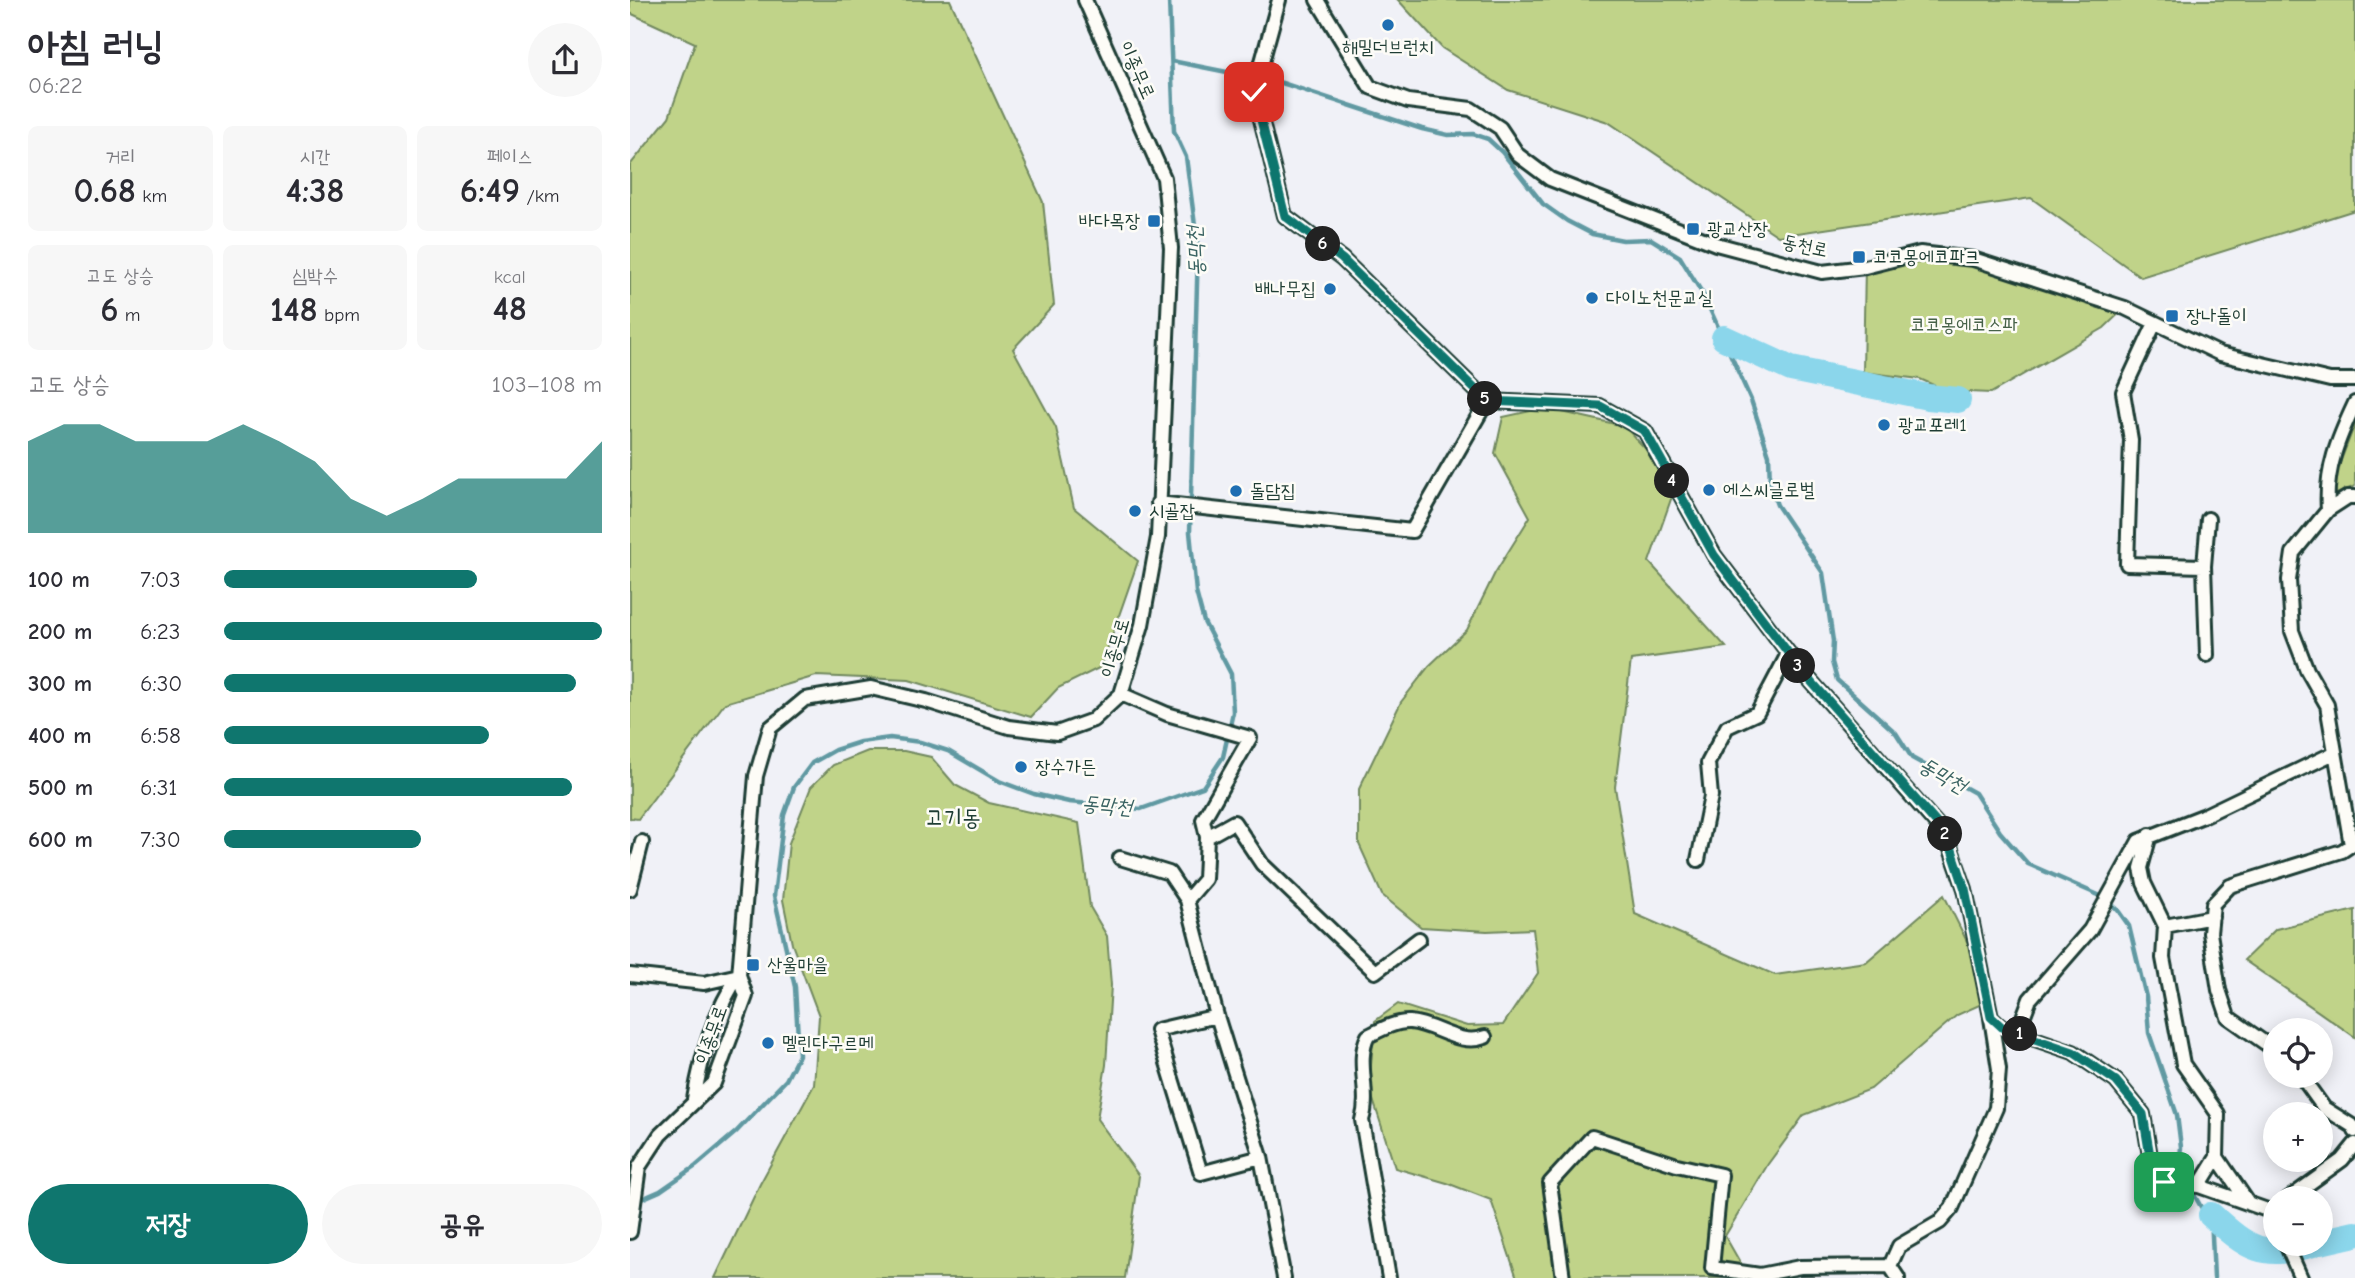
<!DOCTYPE html>
<html lang="ko">
<head>
<meta charset="utf-8">
<style>
  :root { --surface:#fff; --page:#f7f7f7; --text:#2b2b33; --muted:#7c7c81; --accent:#0f766e }
  body { margin:0; font-family:"Comic Neue","Poor Story",sans-serif; background:var(--page); color:var(--text); height:100vh; display:flex; flex-direction:column; font-size:26px; white-space:nowrap }
  * { box-sizing:border-box; margin:0 }
  p { font-size:23px; color:var(--muted) }
  .icon { flex:none; width:38px; height:38px; fill:none; stroke:currentColor; stroke-width:2; stroke-linecap:round; stroke-linejoin:round }
  .map { position:relative; flex:1; overflow:hidden }
  .side { display:flex; flex-direction:column; background:var(--surface); width:630px }
  .side>* { flex:none }
  .controls { position:absolute; left:1633px; top:1018px; display:grid; gap:14px }
  .controls a { display:grid; place-items:center; width:70px; height:70px; border-radius:50%; background:var(--surface); box-shadow:0 4px 18px #0003; font-size:35px }
  .pin { position:absolute; display:grid; place-items:center; width:60px; height:60px; color:#fff; margin:-30px; border-radius:14px; box-shadow:0 4px 10px #0006 }
  .km { position:absolute; width:35px; height:35px; margin:-18px; border-radius:50%; background:#222; color:#fff; font-size:19px; line-height:35px; text-align:center }
  .round { display:grid; place-items:center; flex:none; width:74px; height:74px; border-radius:37px; background:var(--page) }
  .summary { display:flex; align-items:center; justify-content:space-between; height:119px; padding:0 28px }
  h1 { font-size:38px; font-weight:700; line-height:52px }
  .stats { display:grid; grid-template-columns:repeat(3,1fr); gap:10px; height:119px; padding:7px 28px }
  .stats div { display:grid; align-content:center; border-radius:10px; background:var(--page); text-align:center }
  .stats b { font-size:35px; font-weight:700 }
  .stats small { font-size:19px; font-weight:400 }
  .stats p { font-size:19px }
  .chart { height:196px; padding:14px 28px }
  .chart p { display:flex; justify-content:space-between }
  .chart svg { width:100%; height:126px; margin-top:7px; fill:var(--accent); opacity:.7 }
  .button { display:flex; gap:14px; margin-top:auto; padding:14px 28px }
  .button a { flex:1; height:80px; border-radius:42px; background:var(--accent); color:#fff; font-size:28px; font-weight:700; line-height:80px; text-align:center }
  .button a+a { background:var(--page); color:var(--text) }
  ul { padding:0 28px; list-style:none; font-size:23px }
  li { display:grid; grid-template-columns:112px 84px 1fr; align-items:center; height:52px }
  li i { height:18px; border-radius:9px; background:var(--accent) }
  main { display:flex; flex:1; min-height:0 }
  .map>svg:first-child { display:block }
  .green { fill:#c0d389; stroke:#70885e; stroke-width:2 }
  .lines { fill:none; stroke-linecap:round; stroke-linejoin:round }
  .stream { stroke:#6099a2; stroke-width:4.5 }
  .river { stroke:#8bd6eb; stroke-width:26 }
  .minor-casing { stroke:#1f3d34; stroke-width:18 }
  .minor { stroke:#fdfcf7; stroke-width:12 }
  .route-casing { stroke:#fff; stroke-width:14 }
  .route { stroke:#0f766e; stroke-width:9 }
  .poi-dot { fill:#1f6fb2; stroke:#fdfcf7; stroke-width:2.5 }
  .labels { text-anchor:middle; dominant-baseline:central; stroke-width:5; stroke-linejoin:round; paint-order:stroke }
  .poi-label { font-size:19px; fill:#1f3d34; stroke:#fdfcf7; text-anchor:start }
  .street-label { font-size:19px; fill:#1f3d34; stroke:#fdfcf7 }
  .park-label { font-size:19px; fill:#476249; stroke:#fdfcf7 }
  .water-label { font-size:21px; font-style:italic; fill:#3a6362; stroke:#fdfcf7 }
  .quarter-label { font-size:23px; fill:#1f3d34; stroke:#fdfcf7 }
</style>
</head>
<body>
<main>
<section class="side">
<div class="summary"><div><h1>아침 러닝</h1><p>06:22</p></div><a class="round"><svg class="icon" aria-label="share" viewBox="0 0 24 24"><path d="M12 15V3M7 8l5-5 5 5M5 13v7h14v-7"/></svg></a></div>
<div class="stats">
<div><p>거리</p><b>0.68<small> km</small></b></div>
<div><p>시간</p><b>4:38</b></div>
<div><p>페이스</p><b>6:49<small> /km</small></b></div>
</div>
<div class="stats">
<div><p>고도 상승</p><b>6<small> m</small></b></div>
<div><p>심박수</p><b>148<small> bpm</small></b></div>
<div><p>kcal</p><b>48</b></div>
</div>
<div class="chart"><p><span>고도 상승</span>103–108 m</p>
<svg viewBox="0 0 160 44" preserveAspectRatio="none"><path d="M0 44V12L10 6L20 6L30 12L40 12L50 12L60 6L70 12L80 19L90 32L100 38L110 32L120 25L130 25L140 25L150 25L160 12V44z"/></svg>
</div>
<ul>
<li><b>100 m</b>7:03<i style="width:67%"></i></li>
<li><b>200 m</b>6:23<i style="width:100%"></i></li>
<li><b>300 m</b>6:30<i style="width:93%"></i></li>
<li><b>400 m</b>6:58<i style="width:70%"></i></li>
<li><b>500 m</b>6:31<i style="width:92%"></i></li>
<li><b>600 m</b>7:30<i style="width:52%"></i></li>
</ul>
<div class="button"><a>저장</a><a>공유</a></div>
</section>
<div class="map">
<svg width="1725" height="1278" viewBox="0 0 1725 1278">
  <rect width="100%" height="100%" fill="#f0f1f7"/>
  <filter id="ink" filterUnits="userSpaceOnUse"><feTurbulence type="fractalNoise" baseFrequency=".0143" numOctaves="2"/><feDisplacementMap in="SourceGraphic" scale="14" xChannelSelector="R" yChannelSelector="G"/><feConvolveMatrix kernelMatrix="1 2 1 2 8 2 1 2 1" color-interpolation-filters="sRGB"/></filter>
  <g filter="url(#ink)">
    <path class="green" d="M0,0H320L413,202L424,305L383,349L426,428L444,508L508,561L471,667L428,688L401,717L279,680L186,676L95,703L8,819L0,818V165L39,117L65,43L0,13Z
      M768,0H1725V210L1511,277L1401,198L1148,236L978,122L878,90L812,48Z
      M1343,259L1495,308L1474,328L1361,393L1317,391L1290,379L1233,372L1235,267Z
      M914,408L994,426L1047,482L1019,562L1096,647L1001,660L985,787L1005,914L1145,975L1236,962L1314,895L1365,998L1327,1015L1241,1089L1174,1115L1138,1164L1095,1236L1119,1278H887L861,1200L817,1183L765,1168L739,1087L745,1021L768,1004L837,1026L873,1025L908,973L903,929L857,931L791,927L752,895L729,844V789L771,702L799,666L837,630L865,573L900,517L865,453L873,417Z
      M1725,424V486L1704,495L1703,481Z
      M238,751H274L301,757L325,785L359,803L449,823L460,907L477,936L481,985L476,1065L467,1119L509,1176L495,1278H85L130,1184L184,1085L189,1016L162,944L153,900L159,843L181,787L203,765Z
      M1725,910V1037L1614,960L1646,929Z"/>
    <g class="lines">
      <path class="stream" d="M542,61L652,83L792,129L818,135L843,134L858,139L872,152L913,204L937,221L962,234L993,240L1021,239L1050,257L1074,296L1121,400L1139,455L1140,486L1147,505L1193,573L1203,641L1202,662L1207,680L1266,733L1282,758L1345,793L1370,832L1398,864L1473,897L1487,909L1499,926L1516,997L1519,1033L1547,1115L1551,1147L1549,1168L1571,1207L1581,1215L1584,1278
        M7,1201L30,1191L66,1166L106,1132L156,1080L169,1055L165,987L144,896L154,815L164,787L182,763L205,750L230,742L260,738L290,742L318,751L369,781L404,794L439,802L511,809L573,787L593,757L603,712L601,674L574,622L566,592L560,532L568,248L556,157L544,131L539,0"/>
      <path class="river" d="M1094,338L1161,369L1298,397L1328,400
        M1581,1215C1619,1250 1633,1259 1683,1244
        M1690,1242L1725,1234"/>
      <defs>
        <path id="minor" d="M649,0L624,91L655,216L712,259L857,401L970,406L1015,431L1084,555L1172,671L1316,835L1335,889L1361,1017L1373,1028L1443,1052L1486,1081L1513,1114L1522,1168L1534,1182L1569,1186L1640,1211
          M687,0L740,87L778,101L841,109L870,128L888,155L920,179L1086,244L1192,272L1235,267L1290,253L1343,259L1495,308L1590,354L1700,380H1725
          M1525,323L1493,392L1501,440L1497,564L1574,566
          M1725,403C1708,439 1695,470 1698,510L1718,497H1725
          M528,503L782,531L857,401
          M1577,655L1574,566L1578,519
          M491,694L537,714L620,738L573,820L577,837
          M1520,835L1511,868L1514,883L1535,926
          M490,858L539,873L557,900
          M1068,860L1081,796L1078,763L1097,727L1127,713L1158,654
          M0,889L12,842
          M1582,917L1535,926L1533,958L1553,1064L1588,1114L1587,1157L1619,1204
          M0,975L74,983L109,975
          M587,1016L527,1030L571,1173L631,1157
          M1387,1033L1400,999L1460,930L1509,841L1573,816L1704,753
          M1645,1050L1598,1017L1589,990L1580,933L1583,904L1600,886L1712,851L1721,845L1697,705L1677,670L1662,631L1659,580L1663,553L1698,510
          M1671,1076L1694,1108L1724,1127L1725,1131
          M64,1099C72,1054 83,1014 109,975
          M1569,1186L1587,1157
          M1658,1199L1712,1160L1725,1144
          M0,1232L9,1167L30,1135L84,1083L116,996L109,975L126,776L140,728L175,699L241,688L296,701L379,727L427,733L463,720L491,694L512,625L528,537L541,248L534,178L455,0
          M1656,1244L1671,1278
          M654,1278L631,1157L587,1016L557,900L575,879L577,837L604,822L632,864L745,972L789,939
          M759,1278L732,1120C741,1092 725,1061 738,1036C750,1030 766,1021 780,1022C806,1024 829,1047 855,1037
          M933,1278L920,1183L962,1137L1047,1165L1091,1175L1082,1268L1130,1275L1170,1267L1260,1266
          M1268,1278L1260,1266L1269,1246L1310,1222L1322,1208L1366,1108L1369,1069L1361,1018"/>
      </defs>
      <use href="#minor" class="minor-casing"/>
      <use href="#minor" class="minor"/>
    </g>
  </g>
  <g class="lines" filter="url(#ink)">
    <defs>
      <path id="route" d="M624,92L655,216L712,259L857,401L970,406L1015,431L1084,555L1172,671L1317,835L1335,889L1361,1017L1373,1028L1443,1052L1486,1081L1513,1114L1522,1168L1534,1182"/>
    </defs>
    <use href="#route" class="route-casing"/>
    <use href="#route" class="route"/>
  </g>
  <g class="poi-dot">
    <circle cx="758" cy="25" r="7"/>
    <rect x="517" y="214" width="14" height="14" rx="3.5"/>
    <rect x="1056" y="222" width="14" height="14" rx="3.5"/>
    <rect x="1222" y="250" width="14" height="14" rx="3.5"/>
    <circle cx="700" cy="289" r="7"/>
    <circle cx="962" cy="298" r="7"/>
    <rect x="1535" y="309" width="14" height="14" rx="3.5"/>
    <circle cx="1254" cy="425" r="7"/>
    <circle cx="1079" cy="490" r="7"/>
    <circle cx="606" cy="491" r="7"/>
    <circle cx="505" cy="511" r="7"/>
    <circle cx="391" cy="767" r="7"/>
    <rect x="116" y="958" width="14" height="14" rx="3.5"/>
    <circle cx="138" cy="1043" r="7"/>
  </g>
  <g class="labels">
    <g class="poi-label">
      <text x="758" y="47" text-anchor="middle">해밀더브런치</text>
      <text x="510" y="221" text-anchor="end">바다목장</text>
      <text x="1077" y="229">광교산장</text>
      <text x="1243" y="257">코코몽에코파크</text>
      <text x="686" y="289" text-anchor="end">배나무집</text>
      <text x="976" y="298">다이노천문교실</text>
      <text x="1556" y="316">장나돌이</text>
      <text x="1268" y="425">광교포레1</text>
      <text x="1093" y="490">에스씨글로벌</text>
      <text x="620" y="491">돌담집</text>
      <text x="519" y="511">시골잡</text>
      <text x="405" y="767">장수가든</text>
      <text x="137" y="965">산울마을</text>
      <text x="152" y="1043">멜린다구르메</text>
    </g>
    <g class="street-label">
      <text transform="translate(507 70) rotate(66)">이종무로</text>
      <text transform="translate(1175 246) rotate(12)">동천로</text>
      <text transform="translate(485 648) rotate(-74)">이종무로</text>
      <text transform="translate(81 1035) rotate(-70)">이종무로</text>
    </g>
    <g class="park-label">
      <text x="1334" y="325">코코몽에코스파</text>
    </g>
    <g class="water-label">
      <text transform="translate(565 251) rotate(-93)">동막천</text>
      <text transform="translate(1313 775) rotate(30)">동막천</text>
      <text transform="translate(477 805) rotate(5)">동막천</text>
    </g>
    <g class="quarter-label">
      <text x="323" y="817">고기동</text>
    </g>
  </g>
</svg>
<div class="controls">
<a><svg class="icon" aria-label="locate" viewBox="0 0 24 24"><circle cx="12" cy="12" r="6"/><path d="M12 2v4M12 18v4M2 12h4M18 12h4"/></svg></a>
<a>+</a>
<a>−</a>
</div>
<div class="pin" style="left:1534px;top:1182px;background:#1e9e55"><svg class="icon" aria-label="arrive" viewBox="0 0 24 24"><path d="M6 21V4h12l-3 4 3 4H6"/></svg></div>
<div class="pin" style="left:624px;top:92px;background:#d93025"><svg class="icon" aria-label="check" viewBox="0 0 24 24"><path d="M5 12l5 5 9-10"/></svg></div>
<b class="km" style="left:1390px;top:1034px">1</b>
<b class="km" style="left:1315px;top:834px">2</b>
<b class="km" style="left:1168px;top:666px">3</b>
<b class="km" style="left:1042px;top:481px">4</b>
<b class="km" style="left:855px;top:399px">5</b>
<b class="km" style="left:693px;top:244px">6</b>
</div>
</main>
</body>
</html>
